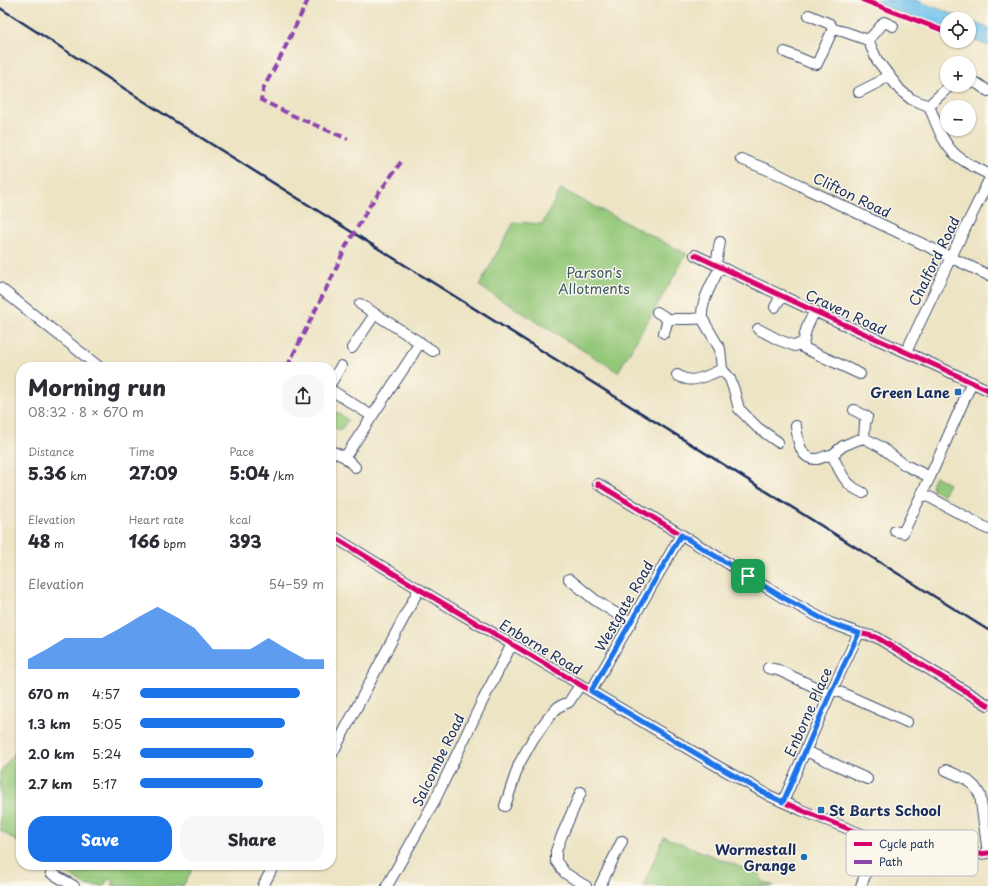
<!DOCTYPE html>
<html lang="en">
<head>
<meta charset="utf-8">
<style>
  :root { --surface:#fff; --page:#f7f7f7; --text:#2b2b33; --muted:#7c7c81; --accent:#1a73e8 }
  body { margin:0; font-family:"Playpen Sans",sans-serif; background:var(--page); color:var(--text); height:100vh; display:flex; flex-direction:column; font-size:15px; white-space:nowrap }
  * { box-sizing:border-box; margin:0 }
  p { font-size:13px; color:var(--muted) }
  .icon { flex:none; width:22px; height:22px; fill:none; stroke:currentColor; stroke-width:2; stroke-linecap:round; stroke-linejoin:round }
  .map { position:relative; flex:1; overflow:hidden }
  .details { position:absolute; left:16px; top:362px; width:320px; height:508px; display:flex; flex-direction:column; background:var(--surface); border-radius:16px; box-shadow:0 1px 3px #0004 }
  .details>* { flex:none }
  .buttons { position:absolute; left:940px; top:12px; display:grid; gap:8px }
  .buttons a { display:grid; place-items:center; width:36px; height:36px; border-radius:50%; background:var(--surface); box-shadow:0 1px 3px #0004; font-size:20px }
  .pin { position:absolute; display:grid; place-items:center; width:34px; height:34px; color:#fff; margin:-17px; border-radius:8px; box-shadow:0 2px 6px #0006 }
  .round { display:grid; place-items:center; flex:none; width:42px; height:42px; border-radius:16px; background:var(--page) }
  .head { display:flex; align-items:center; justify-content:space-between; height:68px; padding:0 12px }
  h1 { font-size:22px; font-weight:800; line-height:30px }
  .metrics { display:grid; grid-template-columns:repeat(3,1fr); gap:6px; height:68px; padding:4px 12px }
  .metrics div { display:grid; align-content:center }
  .metrics b { font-size:17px; font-weight:800 }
  .metrics small { font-size:11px; font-weight:400 }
  .metrics p { font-size:11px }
  .chart { height:112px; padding:8px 12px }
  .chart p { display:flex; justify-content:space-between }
  .chart svg { width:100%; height:72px; margin-top:4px; fill:var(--accent); opacity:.7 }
  .button { display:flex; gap:8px; margin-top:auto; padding:8px 12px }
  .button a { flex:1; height:46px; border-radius:16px; background:var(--accent); color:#fff; font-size:16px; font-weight:800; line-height:46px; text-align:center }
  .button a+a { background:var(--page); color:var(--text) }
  ul { padding:0 12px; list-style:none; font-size:13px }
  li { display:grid; grid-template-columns:64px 48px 1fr; align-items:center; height:30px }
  li i { height:10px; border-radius:5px; background:var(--accent) }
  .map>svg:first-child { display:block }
  .green { fill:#94c879; stroke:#587c6c }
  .water { fill:#71c3ec; stroke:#4679a5 }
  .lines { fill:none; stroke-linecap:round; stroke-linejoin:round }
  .minor-casing { stroke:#3a4a6d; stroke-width:12 }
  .minor { stroke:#fff; stroke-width:10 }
  .rail { stroke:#1b2f5e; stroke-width:2.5 }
  .quiet { stroke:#8e44ad; stroke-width:4; stroke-dasharray:8 4; stroke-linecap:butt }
  .cycleway-casing { stroke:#fbf7ec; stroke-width:8 }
  .cycleway { stroke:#d6006c; stroke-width:5 }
  .route-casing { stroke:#fff; stroke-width:8 }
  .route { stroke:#1a73e8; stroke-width:5 }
  .poi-dot { fill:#1f6fb2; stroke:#fbf7ec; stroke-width:1.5 }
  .labels { text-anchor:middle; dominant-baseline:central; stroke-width:3; stroke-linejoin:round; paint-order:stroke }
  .street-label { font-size:14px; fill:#1b2f5e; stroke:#fbf7ec }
  .park-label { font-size:14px; fill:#3f5d66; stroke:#fbf7ec }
  .poi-label { font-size:14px; font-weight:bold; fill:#1b2f5e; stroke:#fbf7ec; text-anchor:end }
  .key { fill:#fbf7ec; stroke:#b8bbc1; stroke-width:1 }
  .key-label { font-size:11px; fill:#1b2f5e }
</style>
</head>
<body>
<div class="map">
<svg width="988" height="886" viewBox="0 0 988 886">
  <rect width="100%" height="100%" fill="#fbf7ec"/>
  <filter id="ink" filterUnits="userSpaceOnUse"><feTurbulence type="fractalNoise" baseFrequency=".025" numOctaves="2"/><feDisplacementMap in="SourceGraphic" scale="8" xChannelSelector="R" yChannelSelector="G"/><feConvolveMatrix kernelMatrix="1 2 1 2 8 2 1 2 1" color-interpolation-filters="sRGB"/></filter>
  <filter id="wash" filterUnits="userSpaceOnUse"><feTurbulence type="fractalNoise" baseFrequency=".012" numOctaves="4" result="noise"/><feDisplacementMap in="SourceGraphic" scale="16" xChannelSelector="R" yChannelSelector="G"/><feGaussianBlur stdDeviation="0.9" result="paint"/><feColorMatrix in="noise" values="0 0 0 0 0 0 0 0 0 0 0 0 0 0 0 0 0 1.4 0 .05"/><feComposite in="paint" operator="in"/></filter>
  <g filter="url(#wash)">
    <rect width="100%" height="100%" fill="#ede4c4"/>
    <path class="green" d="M561,189L687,254L618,372L479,286L514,222L542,224Z
      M336,412L348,420L340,431L331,425V420Z
      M935,476L949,484L943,495L933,490L932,482Z
      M21,745V844L0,830V772Z
      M664,837L761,875L760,880L774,886H643Z
      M54,865H195L183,886H112L114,882L108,879L104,886H86Z"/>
    <path class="water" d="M867,0H916L964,19H947V30Z
      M969,21L988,28V46L969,38Z"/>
  </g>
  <g filter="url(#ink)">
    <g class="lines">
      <defs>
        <path id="minor" d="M809,15L830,24L833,29L845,32L868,40L877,60L900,90L911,99L929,106
          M868,40L874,34L884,22L893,26
          M785,52L811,63L817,64L833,29
          M969,81L978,84L988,91
          M859,92L879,82L889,74
          M929,106C936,122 942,143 956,155C965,163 977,168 988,174
          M929,106C935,98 944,93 950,85
          M741,159L778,174L809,190L988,275
          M695,255L812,310L939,367L988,390
          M716,264L720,242
          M720,267C713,282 701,300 702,318L720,349L722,369L730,379L734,390L739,409L758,428L778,442
          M0,288L99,367
          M360,304L433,351
          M775,307L782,295
          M815,311C809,322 802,335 804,348L860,374
          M657,312L668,319H690L702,318
          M758,329L779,340L795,346L803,342
          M664,333L668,319
          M352,348L375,314
          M906,352L951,257L988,182
          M677,375C680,376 683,379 687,379C695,382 714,373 722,369
          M331,383L341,366
          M331,390L372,416
          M854,410L867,417L865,423L864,438
          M796,426C798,439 799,460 817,459C822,459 826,454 832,455C838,466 843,481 854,488C857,490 860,491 863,493
          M331,451L345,457L355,467
          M832,455L843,446L857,440L864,438L881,447L894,457L905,465L930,477
          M345,457L410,359L420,342
          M598,484L713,554L782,597L830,623L859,633L876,637L988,705
          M922,493L988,529
          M895,531L903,533L930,477L972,382
          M331,535L419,589L712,763L770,796L801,810L874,839L916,852L940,856H962L988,853
          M569,579L595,600L631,623
          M768,668L778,670L830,694
          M833,689L907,722
          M591,691L681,535
          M806,751L867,779
          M331,756L419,589
          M946,770L966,779L975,787L980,795L988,853
          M581,792L562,835L556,851V861L565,873L582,884L586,886
          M783,802L830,694L859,633
          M505,806L519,764L533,739L548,718L558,707L569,702L580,685
          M51,873L74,886
          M263,886L274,865
          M387,886L433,804L483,700L512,644
          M600,886L622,841
          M861,886L879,840"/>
      </defs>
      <use href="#minor" class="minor-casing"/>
      <use href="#minor" class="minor"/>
      <path class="rail" d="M0,8L176,122L988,630"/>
      <path class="quiet" d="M308,0L281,56L264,87L261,100L294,116L348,139
        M287,367L334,273L346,246L362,220L368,208L401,162"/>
      <defs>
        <path id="cycleway" d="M863,0L947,32
          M695,255L812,310L939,367L988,390
          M598,484L713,554L782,597L830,623L859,633L876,637L988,705
          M331,535L419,589L712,763L770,796L801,810L874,839L916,852L940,856H962L988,853"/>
      </defs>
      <use href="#cycleway" class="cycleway-casing"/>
      <use href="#cycleway" class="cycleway"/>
    </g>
  </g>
  <g class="lines" filter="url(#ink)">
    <defs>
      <path id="route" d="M681,535L782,597L830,623L859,633L830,694L783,802L770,796L712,763L591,691Z"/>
    </defs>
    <use href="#route" class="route-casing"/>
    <use href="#route" class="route"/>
  </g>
  <g class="poi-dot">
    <rect x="954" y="388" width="8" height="8" rx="2"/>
    <rect x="817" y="806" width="8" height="8" rx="2"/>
    <circle cx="804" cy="857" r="4"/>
  </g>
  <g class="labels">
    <g class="street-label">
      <text transform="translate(852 195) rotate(26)">Clifton Road</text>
      <text transform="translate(934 261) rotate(-64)">Chalford Road</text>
      <text transform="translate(846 312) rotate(25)">Craven Road</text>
      <text transform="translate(624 606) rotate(-60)">Westgate Road</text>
      <text transform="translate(541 647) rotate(31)">Enborne Road</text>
      <text transform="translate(808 712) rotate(-66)">Enborne Place</text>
      <text transform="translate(438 760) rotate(-64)">Salcombe Road</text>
    </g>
    <g class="park-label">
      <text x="594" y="272">Parson's<tspan x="594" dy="16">Allotments</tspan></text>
    </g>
    <g class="poi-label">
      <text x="950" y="392">Green Lane</text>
      <text x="829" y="810" text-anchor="start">St Barts School</text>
      <text x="796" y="849">Wormestall<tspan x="796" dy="16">Grange</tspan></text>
    </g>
  </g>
  <rect x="846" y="830" width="132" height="46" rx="6" class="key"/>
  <rect x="854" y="842" width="18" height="4" fill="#d6006c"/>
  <rect x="854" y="860" width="18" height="4" fill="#8e44ad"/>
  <g class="key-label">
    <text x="879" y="848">Cycle path</text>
    <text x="879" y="866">Path</text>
  </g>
</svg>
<div class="buttons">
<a><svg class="icon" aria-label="locate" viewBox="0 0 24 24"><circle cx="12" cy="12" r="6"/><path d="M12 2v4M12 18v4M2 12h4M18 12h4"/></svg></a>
<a>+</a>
<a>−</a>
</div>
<div class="pin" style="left:748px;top:576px;background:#1e9e55"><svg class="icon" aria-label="arrive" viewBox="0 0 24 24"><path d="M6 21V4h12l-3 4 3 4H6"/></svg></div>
<section class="details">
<div class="head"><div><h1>Morning run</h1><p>08:32 · 8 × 670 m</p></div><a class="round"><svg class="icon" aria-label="share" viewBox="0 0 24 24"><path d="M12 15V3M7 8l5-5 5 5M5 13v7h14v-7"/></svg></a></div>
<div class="metrics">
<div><p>Distance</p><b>5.36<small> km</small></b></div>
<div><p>Time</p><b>27:09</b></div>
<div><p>Pace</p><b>5:04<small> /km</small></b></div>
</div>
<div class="metrics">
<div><p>Elevation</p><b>48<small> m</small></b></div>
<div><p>Heart rate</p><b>166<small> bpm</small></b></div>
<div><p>kcal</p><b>393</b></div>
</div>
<div class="chart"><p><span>Elevation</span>54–59 m</p>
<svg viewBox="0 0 160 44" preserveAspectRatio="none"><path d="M0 44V38L10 32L20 25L30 25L40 25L50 19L60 12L70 6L80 12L90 19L100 32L110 32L120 32L130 25L140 32L150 38L160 38V44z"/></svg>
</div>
<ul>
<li><b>670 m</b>4:57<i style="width:87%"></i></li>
<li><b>1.3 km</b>5:05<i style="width:79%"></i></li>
<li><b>2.0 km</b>5:24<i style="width:62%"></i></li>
<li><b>2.7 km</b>5:17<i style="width:67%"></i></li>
</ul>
<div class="button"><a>Save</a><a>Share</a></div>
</section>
</div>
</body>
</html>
